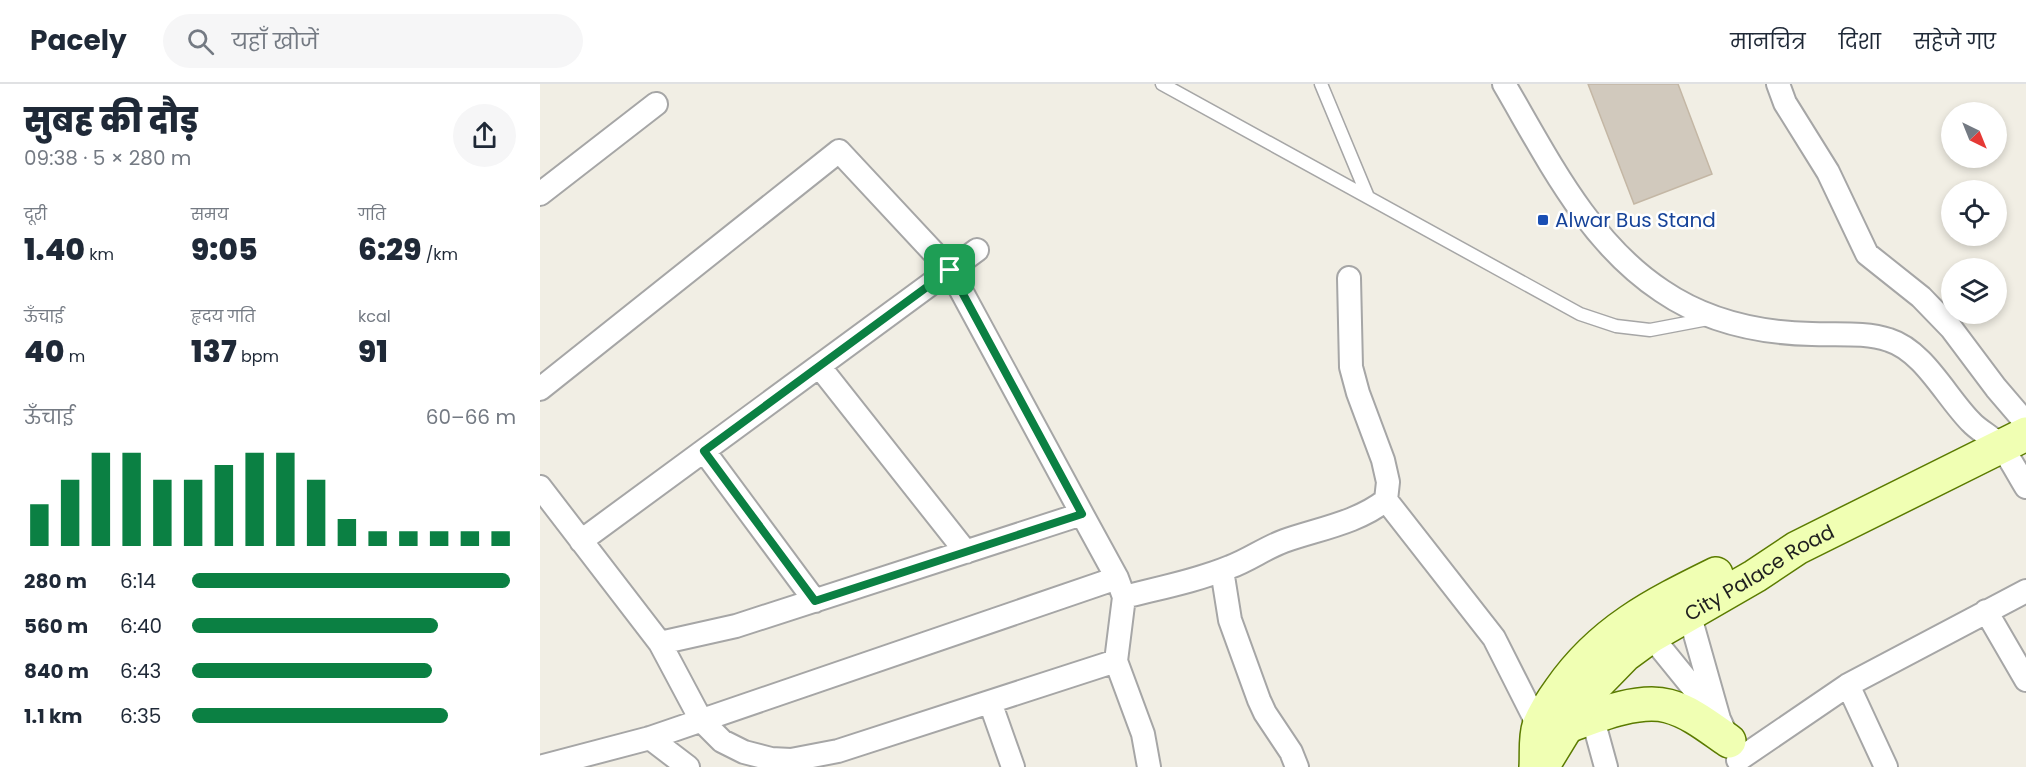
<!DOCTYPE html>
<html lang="hi">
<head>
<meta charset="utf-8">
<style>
  :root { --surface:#fff; --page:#f6f6f7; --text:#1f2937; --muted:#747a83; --line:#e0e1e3; --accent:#0b8043 }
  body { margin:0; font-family:Poppins,"Noto Sans Devanagari",sans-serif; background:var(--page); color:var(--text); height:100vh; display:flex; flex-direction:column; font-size:22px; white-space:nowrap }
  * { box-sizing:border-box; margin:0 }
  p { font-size:20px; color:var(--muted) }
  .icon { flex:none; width:33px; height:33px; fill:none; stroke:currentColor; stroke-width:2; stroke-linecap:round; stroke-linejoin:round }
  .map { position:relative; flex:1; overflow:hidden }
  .drawer { display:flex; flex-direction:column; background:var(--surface); width:540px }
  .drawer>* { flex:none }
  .needle { width:39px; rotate:137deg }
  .tools { position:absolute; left:1401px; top:18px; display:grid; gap:12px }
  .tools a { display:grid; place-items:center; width:66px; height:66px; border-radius:50%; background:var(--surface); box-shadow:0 3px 9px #0003; font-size:30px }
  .pin { position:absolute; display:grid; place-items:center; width:51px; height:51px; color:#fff; margin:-26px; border-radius:12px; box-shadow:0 3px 9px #0006 }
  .round { display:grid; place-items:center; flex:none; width:63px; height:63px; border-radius:32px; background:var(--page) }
  .summary { display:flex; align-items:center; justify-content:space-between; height:102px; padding:0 24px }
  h1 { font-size:33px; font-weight:800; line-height:45px }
  .stats { display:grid; grid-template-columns:repeat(3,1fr); gap:9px; height:102px; padding:6px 24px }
  .stats div { display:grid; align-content:center }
  .stats b { font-size:30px; font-weight:800 }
  .stats small { font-size:16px; font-weight:400 }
  .stats p { font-size:16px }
  .chart { height:168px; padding:12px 24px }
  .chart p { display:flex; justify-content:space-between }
  .chart svg { width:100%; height:108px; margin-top:6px; stroke:var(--accent); stroke-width:6 }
  ul { padding:0 24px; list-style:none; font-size:20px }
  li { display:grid; grid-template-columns:96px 72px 1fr; align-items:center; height:45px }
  li i { height:15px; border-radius:8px; background:var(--accent) }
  header { display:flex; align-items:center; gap:36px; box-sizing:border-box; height:84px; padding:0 30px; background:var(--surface); border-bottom:2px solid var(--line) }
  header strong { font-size:28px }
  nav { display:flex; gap:33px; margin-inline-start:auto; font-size:21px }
  .search { width:420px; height:54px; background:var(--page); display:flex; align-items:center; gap:15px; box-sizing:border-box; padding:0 21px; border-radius:33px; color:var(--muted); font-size:22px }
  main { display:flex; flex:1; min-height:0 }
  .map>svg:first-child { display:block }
  .building { fill:#d1c9bd; stroke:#c4b7a5; stroke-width:1.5 }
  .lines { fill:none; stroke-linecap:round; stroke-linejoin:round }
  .lane-casing { stroke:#a6a6a6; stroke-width:15 }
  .street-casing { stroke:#a6a6a6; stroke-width:26 }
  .secondary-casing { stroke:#5b7b00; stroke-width:36 }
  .lane { stroke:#fff; stroke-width:12 }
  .street { stroke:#fff; stroke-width:22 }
  .secondary { stroke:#f0ffb3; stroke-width:33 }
  .route-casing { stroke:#fff; stroke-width:12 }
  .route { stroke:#0b8043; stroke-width:8 }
  .transit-dot { fill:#1a4fb4; stroke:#fff; stroke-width:2 }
  .labels { text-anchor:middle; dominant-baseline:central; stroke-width:5; stroke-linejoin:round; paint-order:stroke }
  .transit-label { font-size:20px; fill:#164399; stroke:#fff; text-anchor:start }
  .street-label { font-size:20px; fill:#1f1f1f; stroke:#fff }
</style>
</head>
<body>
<header>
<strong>Pacely</strong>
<div class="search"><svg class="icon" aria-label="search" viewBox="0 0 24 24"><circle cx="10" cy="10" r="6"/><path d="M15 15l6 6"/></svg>यहाँ खोजें</div>
<nav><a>मानचित्र</a><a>दिशा</a><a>सहेजे गए</a></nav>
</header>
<main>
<section class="drawer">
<div class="summary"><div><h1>सुबह की दौड़</h1><p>09:38 · 5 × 280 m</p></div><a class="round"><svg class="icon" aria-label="share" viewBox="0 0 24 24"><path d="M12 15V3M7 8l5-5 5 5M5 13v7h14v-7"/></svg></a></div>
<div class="stats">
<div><p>दूरी</p><b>1.40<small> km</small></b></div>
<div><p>समय</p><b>9:05</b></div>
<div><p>गति</p><b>6:29<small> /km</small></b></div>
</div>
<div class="stats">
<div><p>ऊँचाई</p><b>40<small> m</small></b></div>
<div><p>हृदय गति</p><b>137<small> bpm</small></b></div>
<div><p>kcal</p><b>91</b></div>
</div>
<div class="chart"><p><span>ऊँचाई</span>60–66 m</p>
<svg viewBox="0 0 160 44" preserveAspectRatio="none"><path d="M5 44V27M15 44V17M25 44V6M35 44V6M45 44V17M55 44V17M65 44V11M75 44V6M85 44V6M95 44V17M105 44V33M115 44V38M125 44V38M135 44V38M145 44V38M155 44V38"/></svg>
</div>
<ul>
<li><b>280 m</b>6:14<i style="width:98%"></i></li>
<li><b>560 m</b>6:40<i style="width:76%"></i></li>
<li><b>840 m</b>6:43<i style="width:74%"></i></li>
<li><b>1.1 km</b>6:35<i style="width:79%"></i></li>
</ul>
</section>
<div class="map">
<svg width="1486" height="683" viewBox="0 0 1486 683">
  <rect width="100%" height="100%" fill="#f1eee4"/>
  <path class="building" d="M1048,0H1138L1172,90L1094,120Z"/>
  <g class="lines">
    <defs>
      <path id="lane" d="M622,0L1040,230L1076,242L1110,246L1168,235
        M781,0L828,113"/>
      <path id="street" d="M964,0C1008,75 1048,158 1122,207C1166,237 1220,249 1272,250C1297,251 1326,248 1349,256C1384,267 1406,313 1431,338C1440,348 1455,354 1462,364C1471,376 1478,390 1486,403
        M1238,0L1245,19L1288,88L1327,170L1381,213L1411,244L1456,304L1486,339
        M0,110L116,20
        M279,282L426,468
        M0,305L299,67L410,186L542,430
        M164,367L275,517
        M0,403L120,559L161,636L182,657L204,668L231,675L251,676L298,667L576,577L603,650L609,683
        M846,416L954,554L999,643L1004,648
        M41,457L437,166
        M682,486L690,536L719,616L725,629L751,668L757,683
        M584,513C619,504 656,497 690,483C709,476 725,464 744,457C778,445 817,439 846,416L848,398L843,376L818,309L811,283L809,194
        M1142,519L1149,529L1179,635L1189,657
        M1446,527L1486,596
        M1102,541L1172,627
        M120,559L196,542L542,430L577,494L584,513L576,577
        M1308,601L1346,683
        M450,618L473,683
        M1049,621L1066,683
        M110,654L148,683
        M1198,676L1308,601L1486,507
        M0,683L110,654L577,494"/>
      <g id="secondary">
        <path d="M1028,642C1055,632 1099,614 1128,622C1151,628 1170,644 1189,657"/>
        <path d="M996,683C997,670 995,654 999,642C1004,630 1012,617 1020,606C1061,547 1113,521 1176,490"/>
        <path id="s1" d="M1002,683L1046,611L1085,571L1111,552L1215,492L1257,464L1486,350"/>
      </g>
    </defs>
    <use href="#lane" class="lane-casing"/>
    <use href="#street" class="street-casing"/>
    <use href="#secondary" class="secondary-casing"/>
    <use href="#lane" class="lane"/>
    <use href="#street" class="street"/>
    <use href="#secondary" class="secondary"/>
  </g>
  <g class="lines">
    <defs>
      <path id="route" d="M410,186L542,430L275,517L164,367Z"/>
    </defs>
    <use href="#route" class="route-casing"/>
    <use href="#route" class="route"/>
  </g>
  <rect class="transit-dot" x="997" y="130" width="12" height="12" rx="3"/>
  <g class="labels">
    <g class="transit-label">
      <text x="1015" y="136">Alwar Bus Stand</text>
    </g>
    <g class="street-label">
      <text stroke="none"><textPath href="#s1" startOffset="298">City Palace Road</textPath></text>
    </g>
  </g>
</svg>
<div class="tools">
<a><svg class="needle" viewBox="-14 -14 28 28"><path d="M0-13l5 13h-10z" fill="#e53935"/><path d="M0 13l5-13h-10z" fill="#747a83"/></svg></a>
<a><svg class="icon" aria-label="locate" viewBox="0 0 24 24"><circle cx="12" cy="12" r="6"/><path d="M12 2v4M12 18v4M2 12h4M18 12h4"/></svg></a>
<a><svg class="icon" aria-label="layers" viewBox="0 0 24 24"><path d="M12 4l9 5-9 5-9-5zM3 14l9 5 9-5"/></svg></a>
</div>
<div class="pin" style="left:410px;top:186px;background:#1e9e55"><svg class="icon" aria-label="arrive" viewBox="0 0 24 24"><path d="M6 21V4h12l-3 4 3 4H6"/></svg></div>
</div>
</main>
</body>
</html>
